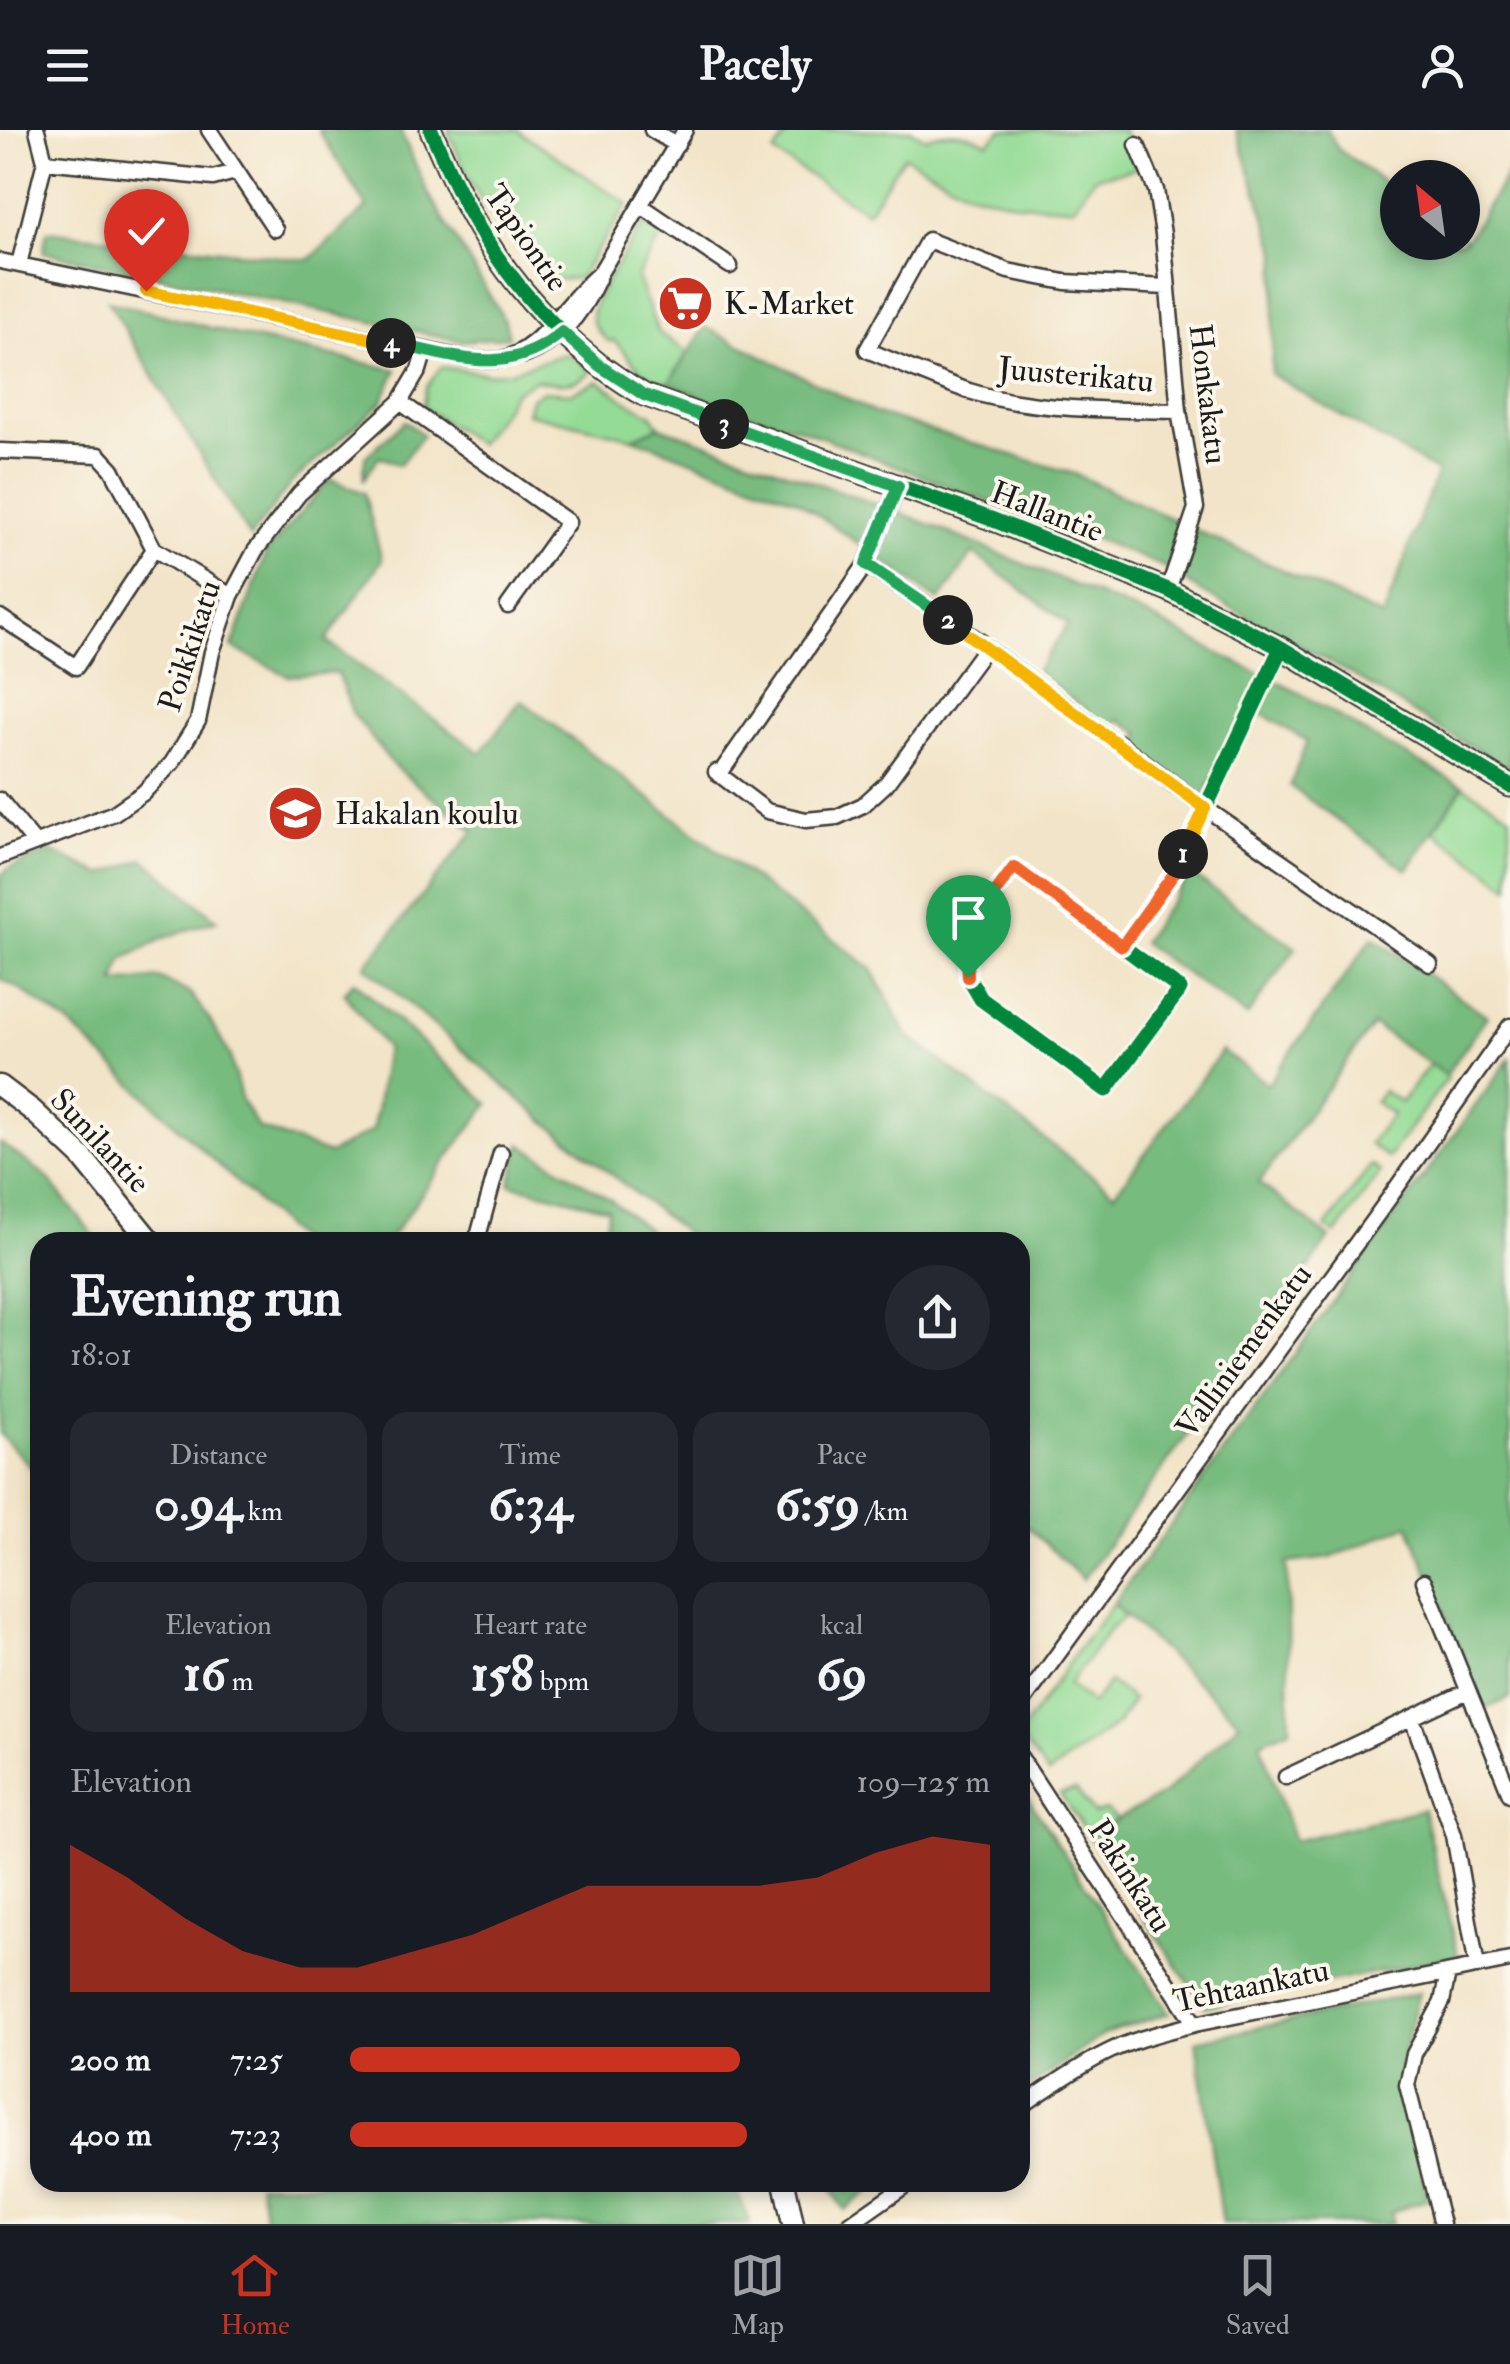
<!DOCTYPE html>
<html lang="en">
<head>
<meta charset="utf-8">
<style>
  :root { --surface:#171b24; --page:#242831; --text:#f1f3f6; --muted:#9ea1a6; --line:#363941; --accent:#c8321e }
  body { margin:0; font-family:"IM FELL Double Pica",serif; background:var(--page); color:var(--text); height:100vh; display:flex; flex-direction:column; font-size:38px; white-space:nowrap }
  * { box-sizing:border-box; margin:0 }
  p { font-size:32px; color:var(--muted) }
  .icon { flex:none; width:55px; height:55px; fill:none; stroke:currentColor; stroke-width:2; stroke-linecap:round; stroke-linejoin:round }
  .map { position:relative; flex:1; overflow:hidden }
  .panel { position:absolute; left:30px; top:1102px; width:1000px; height:960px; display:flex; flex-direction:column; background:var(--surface); border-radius:30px; box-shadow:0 5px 15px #0003 }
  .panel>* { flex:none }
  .needle { width:65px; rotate:331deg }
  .buttons { position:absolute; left:1380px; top:30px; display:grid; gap:20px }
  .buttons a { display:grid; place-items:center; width:100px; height:100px; border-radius:50%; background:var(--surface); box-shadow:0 5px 15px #0003; font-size:50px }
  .pin { position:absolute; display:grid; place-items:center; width:85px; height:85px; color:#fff; margin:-102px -42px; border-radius:50% 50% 50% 0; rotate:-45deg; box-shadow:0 0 10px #0007 }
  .pin .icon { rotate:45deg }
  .km { position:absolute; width:50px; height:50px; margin:-25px; border-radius:50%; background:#222; color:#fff; font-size:28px; line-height:50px; text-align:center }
  .round { display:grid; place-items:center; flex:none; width:105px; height:105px; border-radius:52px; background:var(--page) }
  .headline { display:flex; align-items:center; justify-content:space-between; height:170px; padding:0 40px }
  h1 { font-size:55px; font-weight:700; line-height:75px }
  .metrics { display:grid; grid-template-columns:repeat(3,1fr); gap:15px; height:170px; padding:10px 40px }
  .metrics div { display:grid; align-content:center; border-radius:25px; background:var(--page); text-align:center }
  .metrics b { font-size:50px; font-weight:700 }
  .metrics small { font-size:28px; font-weight:400 }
  .metrics p { font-size:28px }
  .chart { height:280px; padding:20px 40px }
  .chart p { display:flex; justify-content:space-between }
  .chart svg { width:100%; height:180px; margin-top:10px; fill:var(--accent); opacity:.7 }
  ul { padding:0 40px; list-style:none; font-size:32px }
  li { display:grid; grid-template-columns:160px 120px 1fr; align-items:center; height:75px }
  li i { height:25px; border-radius:12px; background:var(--accent) }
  header { display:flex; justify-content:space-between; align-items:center; height:130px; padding:0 40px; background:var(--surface); font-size:45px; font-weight:700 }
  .tabs { display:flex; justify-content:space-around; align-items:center; height:140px; border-top:2px solid var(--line); background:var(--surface); font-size:28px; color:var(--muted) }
  .tabs a { display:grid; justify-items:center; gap:5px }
  .tabs .active { color:var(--accent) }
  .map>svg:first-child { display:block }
  .green { fill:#94db96; stroke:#587c59; stroke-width:2.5 }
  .forest { fill:#77bb7f; stroke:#4a6c4e; stroke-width:2.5 }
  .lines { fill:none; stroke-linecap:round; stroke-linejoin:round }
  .street-casing { stroke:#3c3a36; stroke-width:19 }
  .secondary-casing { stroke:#3c3a36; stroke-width:25 }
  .street { stroke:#fff; stroke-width:14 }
  .secondary { stroke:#fff; stroke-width:20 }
  .cycleway-casing { stroke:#fbf7ec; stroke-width:21 }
  .cycleway { stroke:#00873e; stroke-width:15 }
  .split-1-casing { stroke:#fff; stroke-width:20 }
  .split-2-casing { stroke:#fff; stroke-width:20 }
  .split-3-casing { stroke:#fff; stroke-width:20 }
  .split-4-casing { stroke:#fff; stroke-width:20 }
  .split-5-casing { stroke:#fff; stroke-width:20 }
  .split-1 { stroke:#f0652b; stroke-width:12 }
  .split-2 { stroke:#f5b400; stroke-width:12 }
  .split-3 { stroke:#22a559; stroke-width:12 }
  .split-4 { stroke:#22a559; stroke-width:12 }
  .split-5 { stroke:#f5b400; stroke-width:12 }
  .labels { text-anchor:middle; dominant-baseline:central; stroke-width:8; stroke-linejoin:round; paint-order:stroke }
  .street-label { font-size:32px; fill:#1c1c1c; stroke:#fbf7ec }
  .poi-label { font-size:32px; fill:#1c1c1c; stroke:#fbf7ec; text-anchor:start }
</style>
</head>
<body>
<header><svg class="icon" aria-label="menu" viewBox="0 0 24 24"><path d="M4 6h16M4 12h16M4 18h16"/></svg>Pacely<svg class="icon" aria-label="person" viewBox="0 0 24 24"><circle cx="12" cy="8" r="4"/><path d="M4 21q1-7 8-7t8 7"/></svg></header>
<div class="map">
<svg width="1510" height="2094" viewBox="0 0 1510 2094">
  <rect width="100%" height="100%" fill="#fbf7ec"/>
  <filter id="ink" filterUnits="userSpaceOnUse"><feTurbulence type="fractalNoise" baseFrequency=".01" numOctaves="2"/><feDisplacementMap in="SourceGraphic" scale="20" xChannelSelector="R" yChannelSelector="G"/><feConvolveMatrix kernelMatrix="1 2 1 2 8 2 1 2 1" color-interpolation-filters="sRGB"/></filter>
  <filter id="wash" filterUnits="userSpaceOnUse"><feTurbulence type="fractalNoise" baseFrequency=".0048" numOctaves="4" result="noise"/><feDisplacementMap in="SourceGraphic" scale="40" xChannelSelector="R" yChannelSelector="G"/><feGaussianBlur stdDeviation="2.25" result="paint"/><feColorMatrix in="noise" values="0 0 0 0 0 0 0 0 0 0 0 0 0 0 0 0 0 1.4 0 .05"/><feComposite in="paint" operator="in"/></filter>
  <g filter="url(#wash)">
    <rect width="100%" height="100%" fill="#f2e4c8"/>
    <path class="green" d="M448,0H517L628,74L579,148L557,150C533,127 506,104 486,77C469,53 459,27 448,0Z
      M790,0H912L925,8C947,0 966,1 988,13L1001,0H1123L1137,38L1095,47L1073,77L1019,74L966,61L904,26L867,82L774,23Z
      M643,94L662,106L637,147L658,202L688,222L669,253C638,247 633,229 613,210L609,212C602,205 592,197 592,186C593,167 632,112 643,94Z
      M565,224L577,229L592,241C575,257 557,254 535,250L513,263L505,278L478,314L423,277L426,258L441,237L492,244L511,241Z
      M599,251L628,272L651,284L659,296L633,308L527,283L531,268L544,261L571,263Z
      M1463,656L1510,685V757L1433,701Z
      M1430,934L1448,947L1388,1028L1369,1014L1392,984L1375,972L1383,961L1401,972Z
      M1371,1035L1380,1042L1336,1104L1326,1097Z
      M1113,1474L1125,1486L1111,1498L1068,1555L1092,1574L1109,1552L1133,1570L1117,1594L1048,1644L1023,1611L1022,1601L1076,1522Z
      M1076,1660L1094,1684L1105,1680L1118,1689L1088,1705L1060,1664Z"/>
    <path class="forest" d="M318,0H400L428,63L505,191L509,207L462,211L43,122L47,101L309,130L367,77Z
      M1236,0H1328L1338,19L1397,62L1398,112H1462L1463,108L1466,110L1510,40V639L1433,595L1351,544L1200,461L1162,436L1098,410L1033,389L801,299L722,276L669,253L705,197L877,284L1075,344L1383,487L1437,342L1271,244L1277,122Z
      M108,171L249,208L397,240L381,273L291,353L250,408Z
      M405,291L423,305L399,335L379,326L363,350L365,327Z
      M659,296L911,387L1146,485L1231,530L1300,563L1374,608L1463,656L1407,740L1290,656L1307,611L1249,576L1203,668L1134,616L1141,604L1119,589L1111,599L1036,542L1068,494L973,423L939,471L797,370L633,308Z
      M330,349L364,363L382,430L326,511L481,623L521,570L872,839L907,905L1115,1063L1222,921L1268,954L1373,807L1487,886L1446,945L1373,895L1259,1053L1330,1108L1083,1449L1020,1390V1112H696L546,992L365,836L474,701L394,636L353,584L337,543L288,546L232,517L266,423Z
      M51,721L102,745L144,729L217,790L166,807L122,830L115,853L159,848L191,864L209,889L230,926L242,971L258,998L329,1024L373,1000L386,918L344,863L354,851L489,974L467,1002L387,1112H300L69,894L20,859L0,849V746L8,739Z
      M1190,743L1296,818L1247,886L1142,813Z
      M1510,928V1568L1485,1579L1408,1395L1330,1428L1287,1433L1290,1599L1260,1612L1294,1711L1423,1679L1458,1826L1205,1877L1088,1705L1165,1663L1240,1592L1113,1474Z
      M0,1013L45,1045L99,1112H40V1346L0,1304Z
      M521,1014L611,1070L663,1112H605L608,1079L510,1054Z
      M1020,1656L1169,1883L1104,1904L1029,1957L1020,1945Z
      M1419,1863L1400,1938L1427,2070L1391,2082V2094H1222L1196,1911Z
      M259,2053H733L750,2094H266Z
      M827,2053H875L877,2055L844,2080Z"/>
  </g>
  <g filter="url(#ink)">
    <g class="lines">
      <defs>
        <path id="street" d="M209,0L275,99
          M652,0L677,15
          M1137,15L1156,60L1163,104L1179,281L1196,378L1168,460
          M45,31L213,48L235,42
          M640,75L730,136
          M0,131L425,220C448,225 471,232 494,230C538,228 567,168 600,143L685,0
          M19,134L45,31L37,0
          M1167,157L1065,152L1008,141L928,110L867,220C901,234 934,249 969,261C1036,282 1110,279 1179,281
          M526,225C561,211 583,182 598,149
          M400,272L568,392L508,476
          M0,321L99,325L112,339L154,419
          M154,419L231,466
          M0,487L76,537L154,419
          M1111,607L1205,678L1430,834
          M716,642L767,681L806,690L837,687L863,675L886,654L987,516L866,434
          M719,645L866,434L898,356
          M0,670L34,712
          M0,727L114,683L143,663L172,633L198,591L212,522L231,466L255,421L299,364L400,272L419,240L425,220
          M1122,816L1014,737L975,787L967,816L968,847L981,869L1106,960L1180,859L1122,816L1175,742L1281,518
          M474,1112L479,1103L501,1023
          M1424,1451L1510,1664
          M1020,1576L1390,1067L1510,896
          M1412,1588L1454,1705L1477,1837
          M1020,1627L1195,1894
          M1286,1647L1468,1561
          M1020,1977C1048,1958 1076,1938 1106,1923C1133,1909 1165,1902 1195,1894L1510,1830
          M850,2094L910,2052
          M1442,2094L1407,1955L1414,1924L1442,1872L1448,1843"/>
        <path id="secondary" d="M431,0C447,37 464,76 486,110C525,172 581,228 644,265L991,389L1168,460L1281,518L1510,656
          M0,956L33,981L82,1027L151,1112
          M784,2052L793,2094"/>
      </defs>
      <use href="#street" class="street-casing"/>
      <use href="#secondary" class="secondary-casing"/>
      <use href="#street" class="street"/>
      <use href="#secondary" class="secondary"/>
      <defs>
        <path id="cycleway" d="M431,0C447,37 464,76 486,110C525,172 581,228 644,265L991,389L1168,460L1281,518L1510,656
          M987,516L1111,607
          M1122,816L1014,737L975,787L967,816L968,847L981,869L1106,960L1180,859L1122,816L1175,742L1281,518"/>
      </defs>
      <use href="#cycleway" class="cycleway-casing"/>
      <use href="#cycleway" class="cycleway"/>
    </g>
  </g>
  <g class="lines" filter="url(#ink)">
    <defs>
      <path id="split-1" d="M968,847L967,816L976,788L1014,737L1122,816L1175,742L1183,724"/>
      <path id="split-2" d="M948,490L1205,678L1183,724"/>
      <path id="split-3" d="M724,294L898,356L866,434L948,490"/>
      <path id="split-4" d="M391,213C454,226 508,249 562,202L600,236L644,265L724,294"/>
      <path id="split-5" d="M146,161L391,213"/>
    </defs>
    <use href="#split-1" class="split-1-casing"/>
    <use href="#split-2" class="split-2-casing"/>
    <use href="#split-3" class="split-3-casing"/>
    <use href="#split-4" class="split-4-casing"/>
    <use href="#split-5" class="split-5-casing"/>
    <use href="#split-1" class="split-1"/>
    <use href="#split-2" class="split-2"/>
    <use href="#split-3" class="split-3"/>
    <use href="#split-4" class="split-4"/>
    <use href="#split-5" class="split-5"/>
  </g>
  <defs>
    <symbol id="supermarket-disc" viewBox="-11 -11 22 22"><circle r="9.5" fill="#c8321e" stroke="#fbf7ec"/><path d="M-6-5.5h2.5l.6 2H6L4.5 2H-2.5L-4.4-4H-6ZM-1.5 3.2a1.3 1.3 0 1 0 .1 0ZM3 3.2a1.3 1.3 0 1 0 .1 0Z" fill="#fff"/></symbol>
    <symbol id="school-disc" viewBox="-11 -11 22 22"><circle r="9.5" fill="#c8321e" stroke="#fbf7ec"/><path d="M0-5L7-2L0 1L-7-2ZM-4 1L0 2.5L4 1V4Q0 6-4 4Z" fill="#fff"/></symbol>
  </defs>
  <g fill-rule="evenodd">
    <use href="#supermarket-disc" x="654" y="142" width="63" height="63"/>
    <use href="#school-disc" x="264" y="652" width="63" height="63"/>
  </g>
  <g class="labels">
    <g class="street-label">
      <text transform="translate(526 108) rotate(55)">Tapiontie</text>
      <text transform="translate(1076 245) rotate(5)">Juusterikatu</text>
      <text transform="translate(1208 264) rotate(83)">Honkakatu</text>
      <text transform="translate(1047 382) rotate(21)">Hallantie</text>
      <text transform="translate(190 516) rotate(-72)">Poikkikatu</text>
      <text transform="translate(100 1011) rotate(47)">Sunilantie</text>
      <text transform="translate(1244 1221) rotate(-54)">Valliniemenkatu</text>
      <text transform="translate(1130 1746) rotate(57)">Pakinkatu</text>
      <text transform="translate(1251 1856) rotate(-12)">Tehtaankatu</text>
    </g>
    <g class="poi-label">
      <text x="724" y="174">K-Market</text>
      <text x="335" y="684">Hakalan koulu</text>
    </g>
  </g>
</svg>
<div class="buttons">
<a><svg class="needle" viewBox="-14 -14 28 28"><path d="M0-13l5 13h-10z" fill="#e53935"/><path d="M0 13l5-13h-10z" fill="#9ea1a6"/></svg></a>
</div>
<div class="pin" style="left:968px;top:847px;background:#1e9e55"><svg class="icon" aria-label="arrive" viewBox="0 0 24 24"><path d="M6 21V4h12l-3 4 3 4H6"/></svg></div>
<div class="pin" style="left:146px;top:161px;background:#d93025"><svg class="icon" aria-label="check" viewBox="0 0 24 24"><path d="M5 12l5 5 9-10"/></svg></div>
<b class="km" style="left:1183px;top:724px">1</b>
<b class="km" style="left:948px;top:490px">2</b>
<b class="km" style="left:724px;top:294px">3</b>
<b class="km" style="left:391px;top:213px">4</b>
<section class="panel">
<div class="headline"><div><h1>Evening run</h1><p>18:01</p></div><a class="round"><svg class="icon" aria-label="share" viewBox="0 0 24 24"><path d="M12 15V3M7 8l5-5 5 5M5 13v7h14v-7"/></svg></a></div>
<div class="metrics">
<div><p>Distance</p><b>0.94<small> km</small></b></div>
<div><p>Time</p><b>6:34</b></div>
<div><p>Pace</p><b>6:59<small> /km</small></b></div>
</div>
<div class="metrics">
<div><p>Elevation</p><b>16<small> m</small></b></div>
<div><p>Heart rate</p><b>158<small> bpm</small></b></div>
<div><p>kcal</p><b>69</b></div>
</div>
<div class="chart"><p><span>Elevation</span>109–125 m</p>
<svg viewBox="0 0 160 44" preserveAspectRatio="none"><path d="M0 44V8L10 16L20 26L30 34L40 38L50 38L60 34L70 30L80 24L90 18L100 18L110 18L120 18L130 16L140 10L150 6L160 8V44z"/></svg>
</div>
<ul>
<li><b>200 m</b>7:25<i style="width:61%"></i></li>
<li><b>400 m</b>7:23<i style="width:62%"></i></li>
</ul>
</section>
</div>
<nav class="tabs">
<a class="active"><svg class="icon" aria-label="home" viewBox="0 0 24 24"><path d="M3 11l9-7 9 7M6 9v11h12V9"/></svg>Home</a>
<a><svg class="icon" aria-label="map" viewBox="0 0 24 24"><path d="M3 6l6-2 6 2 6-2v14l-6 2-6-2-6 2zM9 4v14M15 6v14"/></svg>Map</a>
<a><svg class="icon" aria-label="saved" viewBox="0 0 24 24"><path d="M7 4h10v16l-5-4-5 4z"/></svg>Saved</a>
</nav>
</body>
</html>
